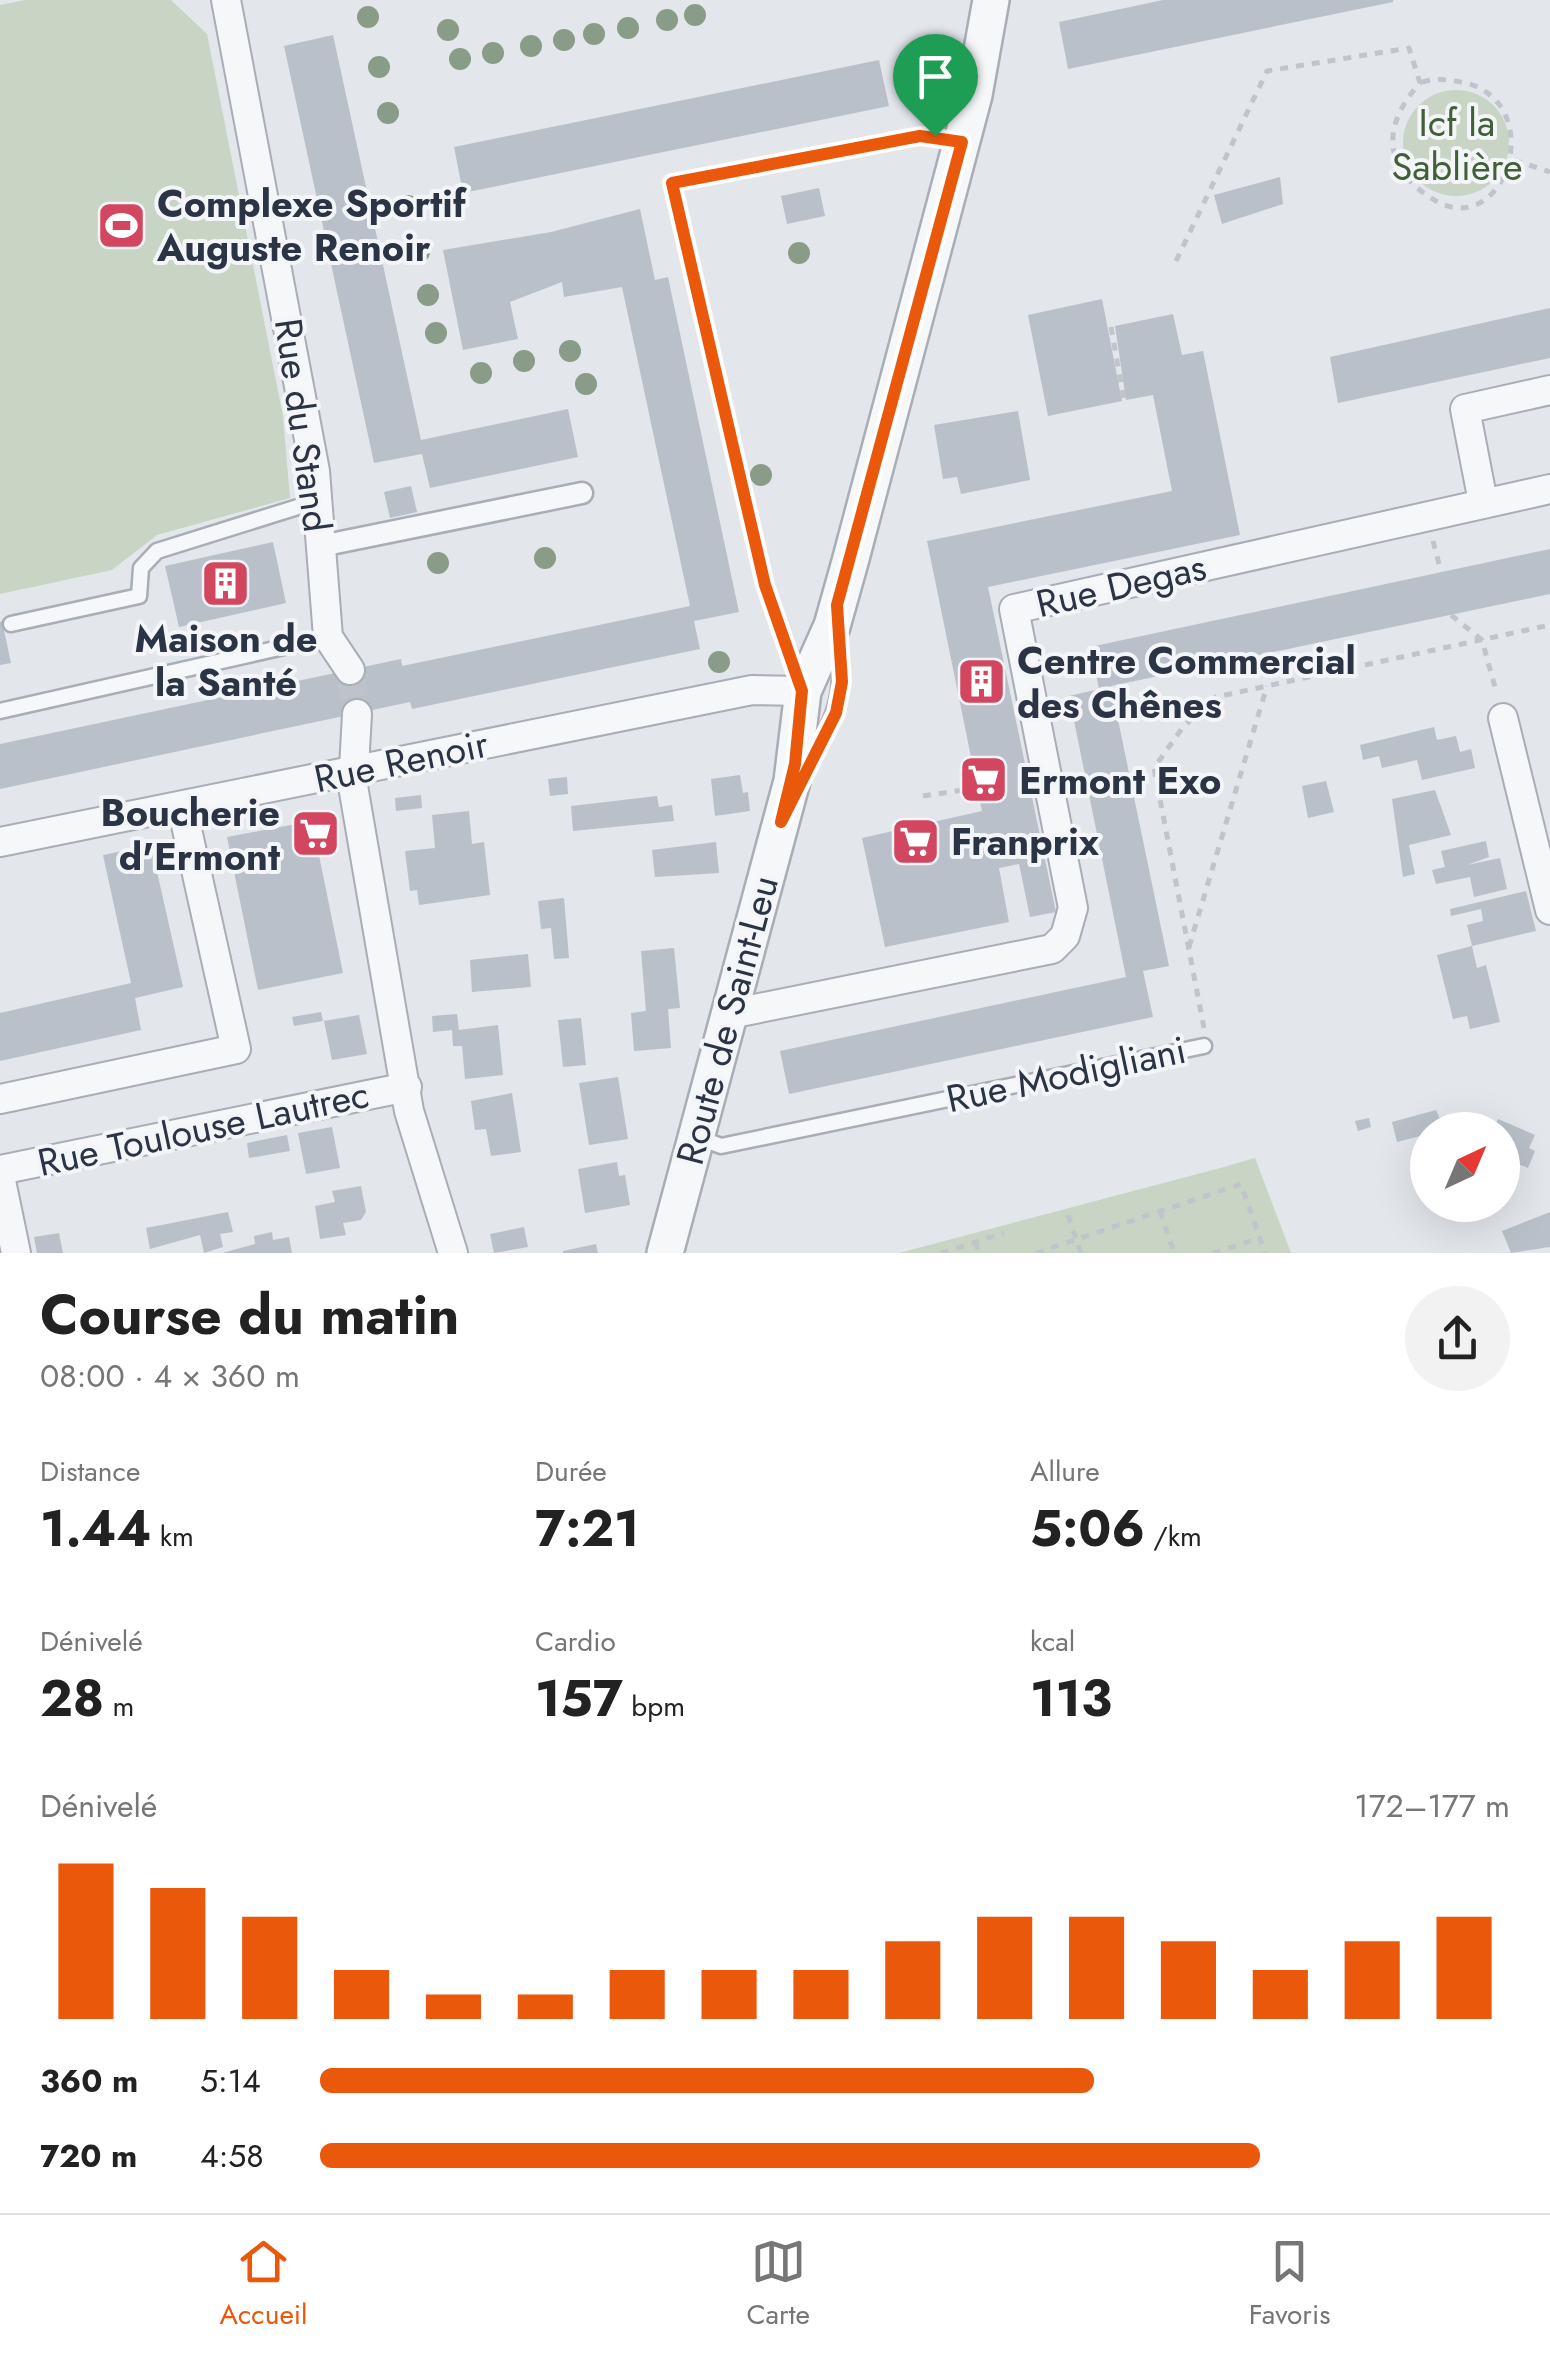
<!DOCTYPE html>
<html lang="fr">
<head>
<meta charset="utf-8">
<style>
  :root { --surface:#fff; --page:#f2f2f2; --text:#222; --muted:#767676; --line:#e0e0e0; --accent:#ea580c }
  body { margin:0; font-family:Jost,sans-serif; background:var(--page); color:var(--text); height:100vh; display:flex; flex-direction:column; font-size:38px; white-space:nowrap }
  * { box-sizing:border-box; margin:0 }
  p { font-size:32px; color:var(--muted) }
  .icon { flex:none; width:55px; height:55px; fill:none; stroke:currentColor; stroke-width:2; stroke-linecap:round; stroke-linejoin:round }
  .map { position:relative; height:1253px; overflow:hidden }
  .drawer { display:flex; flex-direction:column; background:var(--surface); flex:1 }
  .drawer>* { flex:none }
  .needle { width:65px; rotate:44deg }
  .fabs { position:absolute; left:1410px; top:1112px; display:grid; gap:20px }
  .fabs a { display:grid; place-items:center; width:110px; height:110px; border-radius:50%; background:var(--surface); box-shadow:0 10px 40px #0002; font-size:50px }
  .pin { position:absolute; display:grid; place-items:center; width:85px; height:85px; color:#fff; margin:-102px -42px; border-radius:50% 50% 50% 0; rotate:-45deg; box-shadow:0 0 10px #0007 }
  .pin .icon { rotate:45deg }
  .round { display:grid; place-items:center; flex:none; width:105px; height:105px; border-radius:52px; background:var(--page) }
  .headline { display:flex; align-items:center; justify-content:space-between; height:170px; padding:0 40px }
  h1 { font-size:55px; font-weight:700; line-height:75px }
  .figures { display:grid; grid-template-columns:repeat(3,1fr); gap:15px; height:170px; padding:10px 40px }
  .figures div { display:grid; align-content:center }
  .figures b { font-size:50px; font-weight:700 }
  .figures small { font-size:28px; font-weight:400 }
  .figures p { font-size:28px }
  .chart { height:280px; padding:20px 40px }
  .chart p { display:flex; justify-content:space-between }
  .chart svg { width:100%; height:180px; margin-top:10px; stroke:var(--accent); stroke-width:6 }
  ul { padding:0 40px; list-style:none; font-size:32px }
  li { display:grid; grid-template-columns:160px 120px 1fr; align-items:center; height:75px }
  li i { height:25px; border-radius:12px; background:var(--accent) }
  .dock { display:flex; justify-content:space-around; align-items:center; height:140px; border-top:2px solid var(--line); background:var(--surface); font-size:28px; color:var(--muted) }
  .dock a { display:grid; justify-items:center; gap:5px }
  .dock .active { color:var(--accent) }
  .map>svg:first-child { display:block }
  .green { fill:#c9d5c4 }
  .building { fill:#bac0c9 }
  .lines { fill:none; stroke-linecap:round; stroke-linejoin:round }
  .minor-tunnel { stroke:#bec2ca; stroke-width:28; stroke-dasharray:28 14; stroke-linecap:butt }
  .service-casing { stroke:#a8adb6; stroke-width:19 }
  .pedestrian-casing { stroke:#a8adb6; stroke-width:25 }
  .minor-casing { stroke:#a8adb6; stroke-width:32 }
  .tertiary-casing { stroke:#a8adb6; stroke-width:40 }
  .path { stroke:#c1c4ca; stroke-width:5; stroke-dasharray:8 8; stroke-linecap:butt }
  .service { stroke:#f6f7f9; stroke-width:14 }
  .pedestrian { stroke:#f6f7f9; stroke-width:20 }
  .minor { stroke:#f6f7f9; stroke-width:28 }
  .tertiary { stroke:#f6f7f9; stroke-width:35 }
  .tree { fill:#899c88 }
  .route-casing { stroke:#fff; stroke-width:20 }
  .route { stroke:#ea580c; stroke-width:12 }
  .labels { text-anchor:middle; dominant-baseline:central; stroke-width:8; stroke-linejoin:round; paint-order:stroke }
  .park-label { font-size:38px; fill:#406037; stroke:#f3f5f8 }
  .poi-label { font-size:38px; font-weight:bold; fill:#2a3444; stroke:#f3f5f8; text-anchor:start }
  .street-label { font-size:38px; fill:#2a3444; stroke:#f3f5f8 }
</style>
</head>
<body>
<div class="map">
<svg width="1550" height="1253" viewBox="0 0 1550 1253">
  <rect width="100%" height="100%" fill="#e3e6eb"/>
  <path class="green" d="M25,0H171L207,34L283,416L290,498L157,535L112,570L0,594V5Z
    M1403 143a53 53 0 1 1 106 0a53 53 0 1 1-106 0Z
    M1255,1158L1291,1253H899L1224,1167Z"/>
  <path class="building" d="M1163,0H1393V2L1068,69L1059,22Z
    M333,35L421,440L568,409L578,457L430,488L422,454L374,463L284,46Z
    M879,60L889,106L463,193L454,147Z
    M1280,177L1283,204L1222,224L1214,195Z
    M819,188L825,216L787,224L781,196Z
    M640,209L655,280L668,277L739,612L694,621L700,649L412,709L410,702L0,789V744L401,659L402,666L690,606L622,287L564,297L562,282L510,302L518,339L463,350L443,250L551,232Z
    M1102,299L1122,401L1048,416L1028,315Z
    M1550,308V358L1338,403L1330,357Z
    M1173,314L1182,355L1203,351L1240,535L988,587L1056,912L1030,917L1019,864L999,868L1009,922L885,947L862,838L982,811L927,541L1172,491L1153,395L1126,400L1115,326Z
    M1018,411L1030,480L961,494L957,477L943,479L934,425Z
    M411,486L417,512L390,518L384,492Z
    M273,542L286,603L179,627L165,566Z
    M1550,549V594L1111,686L1169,966L1143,971L1153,1017L789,1094L780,1051L1126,977L1069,696L1099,689L1090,647Z
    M2,621L11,663L0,665V622Z
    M1434,727L1437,740L1456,736L1460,752L1471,749L1475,768L1422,780L1417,760L1382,768L1379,756L1363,760L1360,745Z
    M740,775L743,793L748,792L750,811L715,816L711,779Z
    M567,777L568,794L550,796L548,779Z
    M1326,781L1334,812L1308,818L1302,786Z
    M1435,790L1451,835L1409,845L1415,874L1403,877L1392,799Z
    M421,795L422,808L396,811L395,798Z
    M657,796L659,807L672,805L674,821L573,831L571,806Z
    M469,811L472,844L484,842L490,895L419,905L417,890L410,891L405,851L435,848L432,815Z
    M312,821L343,973L258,990L227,837Z
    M1486,841L1489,857L1467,865L1500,858L1507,889L1474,897L1470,877L1436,884L1432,870L1445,867L1441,851Z
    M716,842L719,873L655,877L652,850Z
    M151,845L183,987L135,998L141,1030L0,1061V1013L131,983L103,855Z
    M1526,891L1536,931L1472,946L1467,925L1483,921L1481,909L1451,916L1450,909Z
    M564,898L569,958L554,959L551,928L541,929L538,901Z
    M1472,946L1477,968L1486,965L1500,1022L1470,1029L1467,1016L1453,1019L1437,955Z
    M674,948L680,1008L668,1009L671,1048L634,1051L631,1013L646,1011L641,951Z
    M528,954L531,987L472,992L470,960Z
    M321,1012L323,1021L294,1026L292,1017Z
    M457,1014L459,1030L498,1025L503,1075L465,1079L462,1046H453L452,1030L433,1032L432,1016Z
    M359,1015L367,1054L332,1060L324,1021Z
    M581,1018L586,1065L563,1067L558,1020Z
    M618,1077L628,1139L589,1145L579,1083Z
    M512,1093L521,1152L491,1156L486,1129L475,1130L471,1101Z
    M1436,1110L1445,1130H1428V1134L1397,1142L1392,1122Z
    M1369,1118L1371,1127L1358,1131L1355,1121Z
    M1498,1119L1535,1135L1529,1148L1535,1151L1528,1168L1516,1163L1511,1175L1502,1171V1130H1493Z
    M332,1127L340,1168L306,1174L298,1133Z
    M287,1135L290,1151L249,1158L247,1143Z
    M617,1162L619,1176L625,1175L630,1205L585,1213L578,1169Z
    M361,1186L366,1212L361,1220L343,1223L346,1235L320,1239L315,1206L335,1202L332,1191Z
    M1453,1205H1482L1457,1215Z
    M228,1212L233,1232L220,1234L223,1247L204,1253L200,1235L150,1249L146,1228Z
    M1550,1212V1247L1511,1253L1502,1231Z
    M524,1227L528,1247L494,1253L490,1234Z
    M272,1232L273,1240L289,1237L292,1253H222L255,1244L254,1236Z
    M59,1233L63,1253H37L34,1237Z
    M596,1244L598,1253H563V1251Z"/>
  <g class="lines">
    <path class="minor-tunnel" d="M350,670L357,714"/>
    <defs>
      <path id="service" d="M11,624L139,596L141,568L157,551L317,501
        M801,686L765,585L672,183L920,136L961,142
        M0,711L328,637
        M804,771C837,713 844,701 839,632
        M697,1137L721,1146L1204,1046"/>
      <path id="pedestrian" d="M321,546L582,493"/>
      <path id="minor" d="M226,0L315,471L328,637L350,670
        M1483,502L1465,409L1550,390
        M357,714L353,786L409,1111L453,1253
        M1503,718L1550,910
        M0,842L752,690L803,691
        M730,1014L1052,949L1065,936L1073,908L1014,609L1550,489
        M0,1099L236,1049L182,807
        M0,1170L407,1087
        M0,1176L16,1253"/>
      <path id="tertiary" d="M665,1253L792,781L803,691L832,626L850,562L974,95L991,0"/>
    </defs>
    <use href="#service" class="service-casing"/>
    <use href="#pedestrian" class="pedestrian-casing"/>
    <use href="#minor" class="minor-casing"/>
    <use href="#tertiary" class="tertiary-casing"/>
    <path class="path" d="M1514,160L1550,172
      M1176,261L1267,71L1409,48L1420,83C1383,124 1381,166 1431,198C1504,246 1550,105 1466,83C1450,80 1435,77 1420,83
      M1111,327L1124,400
      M1433,541L1441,572
      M1451,615L1482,640L1496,691
      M923,796L977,788
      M1189,947L1267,686
      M1204,1028L1154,768L1183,727L1216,697L1550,625
      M1160,1211L1174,1253
      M1068,1215L1081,1253
      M975,1242L979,1253
      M941,1253L1004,1233
      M1036,1253L1241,1184L1265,1253
      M1213,1253L1260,1238"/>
    <use href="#service" class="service"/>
    <use href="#pedestrian" class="pedestrian"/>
    <use href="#minor" class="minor"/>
    <use href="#tertiary" class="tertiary"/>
  </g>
  <g class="tree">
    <circle cx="695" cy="15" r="11"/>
    <circle cx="368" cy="17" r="11"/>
    <circle cx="667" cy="20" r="11"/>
    <circle cx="628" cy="28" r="11"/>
    <circle cx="448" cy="30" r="11"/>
    <circle cx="594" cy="34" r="11"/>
    <circle cx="564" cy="40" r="11"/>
    <circle cx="531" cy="46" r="11"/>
    <circle cx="493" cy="53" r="11"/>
    <circle cx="460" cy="59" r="11"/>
    <circle cx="379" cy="67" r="11"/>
    <circle cx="388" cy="113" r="11"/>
    <circle cx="408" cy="206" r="11"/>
    <circle cx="419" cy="252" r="11"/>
    <circle cx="799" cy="253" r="11"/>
    <circle cx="428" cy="295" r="11"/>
    <circle cx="436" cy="333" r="11"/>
    <circle cx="570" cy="351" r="11"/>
    <circle cx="524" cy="361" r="11"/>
    <circle cx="481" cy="373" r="11"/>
    <circle cx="586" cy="384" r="11"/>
    <circle cx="761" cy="475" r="11"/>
    <circle cx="545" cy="558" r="11"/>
    <circle cx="438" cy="563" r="11"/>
    <circle cx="719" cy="662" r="11"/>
  </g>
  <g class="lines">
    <defs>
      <path id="route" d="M920,136L962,142L837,605L842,682L836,713L781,822L795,764L802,691L765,585L672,183Z"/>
    </defs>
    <use href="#route" class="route-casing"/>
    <use href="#route" class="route"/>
  </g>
  <defs>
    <symbol id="stadium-square" viewBox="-11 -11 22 22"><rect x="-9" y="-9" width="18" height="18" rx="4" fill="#d3465f" stroke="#f3f5f8"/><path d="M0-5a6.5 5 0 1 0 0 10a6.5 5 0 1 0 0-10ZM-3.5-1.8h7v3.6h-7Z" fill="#fff"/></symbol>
    <symbol id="building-square" viewBox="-11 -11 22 22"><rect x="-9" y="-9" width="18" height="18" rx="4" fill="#d3465f" stroke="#f3f5f8"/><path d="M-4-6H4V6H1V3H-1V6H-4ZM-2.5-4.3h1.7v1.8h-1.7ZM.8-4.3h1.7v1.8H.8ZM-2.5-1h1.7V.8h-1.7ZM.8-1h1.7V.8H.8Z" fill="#fff"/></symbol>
    <symbol id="supermarket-square" viewBox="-11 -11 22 22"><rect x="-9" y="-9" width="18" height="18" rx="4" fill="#d3465f" stroke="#f3f5f8"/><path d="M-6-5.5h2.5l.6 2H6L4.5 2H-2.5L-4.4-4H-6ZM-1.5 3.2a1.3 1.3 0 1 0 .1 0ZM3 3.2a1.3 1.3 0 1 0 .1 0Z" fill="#fff"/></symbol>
  </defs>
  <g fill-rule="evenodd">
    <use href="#stadium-square" x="94" y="198" width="55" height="55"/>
    <use href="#building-square" x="198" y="556" width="55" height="55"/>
    <use href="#building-square" x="954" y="654" width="55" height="55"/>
    <use href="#supermarket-square" x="956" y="752" width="55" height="55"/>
    <use href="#supermarket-square" x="288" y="806" width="55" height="55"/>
    <use href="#supermarket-square" x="888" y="814" width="55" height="55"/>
  </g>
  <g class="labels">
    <g class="park-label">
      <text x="1457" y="122">Icf la<tspan x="1457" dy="44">Sablière</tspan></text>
    </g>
    <g class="poi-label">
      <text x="157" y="203">Complexe Sportif<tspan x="157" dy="44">Auguste Renoir</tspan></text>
      <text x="226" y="638" text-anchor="middle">Maison de<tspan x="226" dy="44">la Santé</tspan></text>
      <text x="1017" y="660">Centre Commercial<tspan x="1017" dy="44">des Chênes</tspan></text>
      <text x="1019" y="780">Ermont Exo</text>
      <text x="280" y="812" text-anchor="end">Boucherie<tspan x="280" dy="44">d'Ermont</tspan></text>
      <text x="951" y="841">Franprix</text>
    </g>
    <g class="street-label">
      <text transform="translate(303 425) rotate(82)">Rue du Stand</text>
      <text transform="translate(1121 585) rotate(-13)">Rue Degas</text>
      <text transform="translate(401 761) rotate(-12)">Rue Renoir</text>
      <text transform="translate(727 1020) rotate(-75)">Route de Saint-Leu</text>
      <text transform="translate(1066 1074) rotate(-12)">Rue Modigliani</text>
      <text transform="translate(203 1128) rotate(-12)">Rue Toulouse Lautrec</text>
    </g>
  </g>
</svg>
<div class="fabs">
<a><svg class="needle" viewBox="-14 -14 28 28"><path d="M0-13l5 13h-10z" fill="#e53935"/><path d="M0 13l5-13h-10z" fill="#767676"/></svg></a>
</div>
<div class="pin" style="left:935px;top:136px;background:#1e9e55"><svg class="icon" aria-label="arrive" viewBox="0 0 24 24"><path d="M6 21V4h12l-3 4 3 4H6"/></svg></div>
</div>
<section class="drawer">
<div class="headline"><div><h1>Course du matin</h1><p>08:00 · 4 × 360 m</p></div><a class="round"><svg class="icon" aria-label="share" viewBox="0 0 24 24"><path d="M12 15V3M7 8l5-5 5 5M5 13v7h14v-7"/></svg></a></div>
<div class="figures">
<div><p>Distance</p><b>1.44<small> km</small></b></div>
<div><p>Durée</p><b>7:21</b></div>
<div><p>Allure</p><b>5:06<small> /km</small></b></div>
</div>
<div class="figures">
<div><p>Dénivelé</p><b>28<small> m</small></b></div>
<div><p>Cardio</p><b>157<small> bpm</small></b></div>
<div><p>kcal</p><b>113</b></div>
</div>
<div class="chart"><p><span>Dénivelé</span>172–177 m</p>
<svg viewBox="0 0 160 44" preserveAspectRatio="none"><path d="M5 44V6M15 44V12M25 44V19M35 44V32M45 44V38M55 44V38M65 44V32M75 44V32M85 44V32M95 44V25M105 44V19M115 44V19M125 44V25M135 44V32M145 44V25M155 44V19"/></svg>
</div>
<ul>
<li><b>360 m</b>5:14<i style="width:65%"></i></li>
<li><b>720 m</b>4:58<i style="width:79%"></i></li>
</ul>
</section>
<nav class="dock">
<a class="active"><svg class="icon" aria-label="home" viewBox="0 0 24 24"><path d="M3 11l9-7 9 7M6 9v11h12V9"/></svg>Accueil</a>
<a><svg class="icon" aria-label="map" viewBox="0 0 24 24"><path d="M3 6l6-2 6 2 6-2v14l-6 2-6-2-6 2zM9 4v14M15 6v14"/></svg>Carte</a>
<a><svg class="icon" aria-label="saved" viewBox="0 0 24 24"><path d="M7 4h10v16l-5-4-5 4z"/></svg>Favoris</a>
</nav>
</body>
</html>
